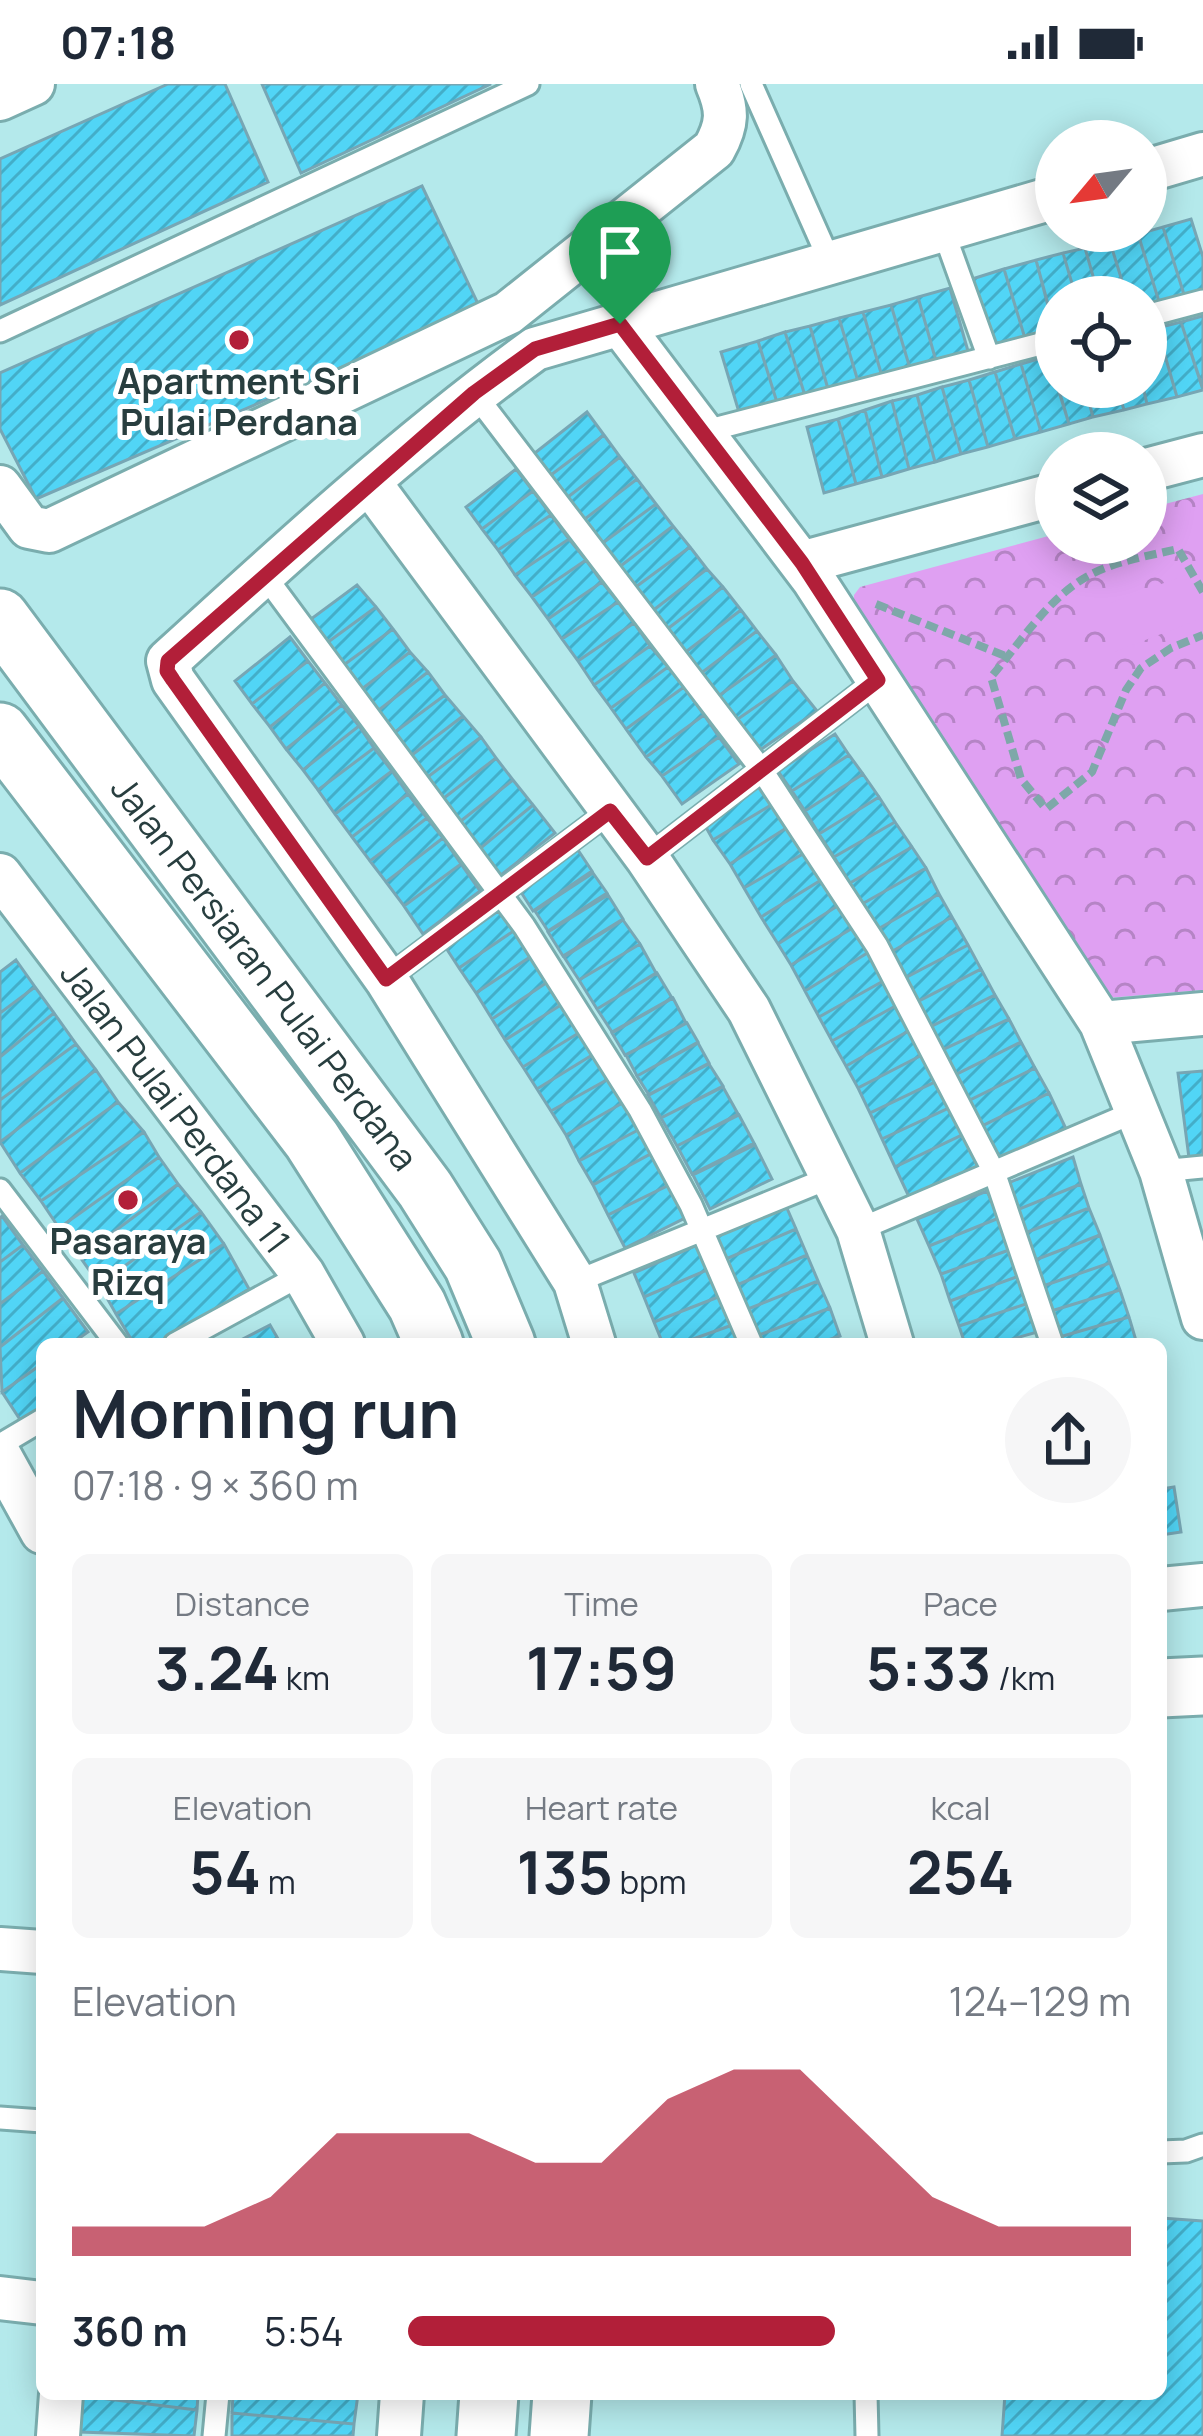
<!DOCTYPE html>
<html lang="en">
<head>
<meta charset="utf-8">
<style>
  :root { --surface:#fff; --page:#f6f6f7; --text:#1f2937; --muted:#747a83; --accent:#b21f39 }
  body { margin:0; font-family:Manrope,sans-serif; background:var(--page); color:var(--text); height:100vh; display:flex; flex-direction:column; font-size:45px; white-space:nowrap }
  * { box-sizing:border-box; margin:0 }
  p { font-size:39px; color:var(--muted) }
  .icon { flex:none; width:66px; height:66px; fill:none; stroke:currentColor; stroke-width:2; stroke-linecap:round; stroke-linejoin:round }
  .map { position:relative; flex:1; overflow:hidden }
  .details { position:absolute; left:36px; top:1254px; width:1131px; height:1062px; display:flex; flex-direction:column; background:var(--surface); border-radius:18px; box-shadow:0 6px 30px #0003 }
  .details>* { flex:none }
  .needle { width:78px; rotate:241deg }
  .tools { position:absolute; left:1035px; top:36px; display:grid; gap:24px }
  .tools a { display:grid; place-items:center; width:132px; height:132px; border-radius:50%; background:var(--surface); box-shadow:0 6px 30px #0003; font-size:60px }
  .pin { position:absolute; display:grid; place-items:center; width:102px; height:102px; color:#fff; margin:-123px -51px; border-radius:50% 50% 50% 0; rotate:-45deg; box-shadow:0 0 12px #0007 }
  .pin .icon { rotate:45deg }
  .round { display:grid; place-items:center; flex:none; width:126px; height:126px; border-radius:63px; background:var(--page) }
  .headline { display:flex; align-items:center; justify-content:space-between; height:204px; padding:0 36px }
  h1 { font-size:66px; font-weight:700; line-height:90px }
  .stats { display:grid; grid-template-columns:repeat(3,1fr); gap:18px; height:204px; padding:12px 36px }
  .stats div { display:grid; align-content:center; border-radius:18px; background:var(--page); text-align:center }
  .stats b { font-size:60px; font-weight:700 }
  .stats small { font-size:33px; font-weight:400 }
  .stats p { font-size:33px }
  .chart { height:336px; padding:24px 36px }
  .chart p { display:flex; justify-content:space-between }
  .chart svg { width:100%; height:216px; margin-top:12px; fill:var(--accent); opacity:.7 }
  ul { padding:0 36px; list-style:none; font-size:39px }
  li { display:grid; grid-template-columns:192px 144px 1fr; align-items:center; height:90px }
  li i { height:30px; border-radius:15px; background:var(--accent) }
  .status { display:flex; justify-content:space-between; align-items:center; height:84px; padding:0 60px; background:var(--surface); direction:ltr }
  .status svg { height:33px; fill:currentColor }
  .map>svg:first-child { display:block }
  .park { fill:url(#park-crowns) }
  .garden { fill:#dfa0f2 }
  .building { fill:url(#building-hatch); stroke:#77a6b4; stroke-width:3 }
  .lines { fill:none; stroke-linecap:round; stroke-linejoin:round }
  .lane-casing { stroke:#7aadae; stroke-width:27 }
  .street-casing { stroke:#7aadae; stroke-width:48 }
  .secondary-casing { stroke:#7aadae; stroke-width:63 }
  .path { stroke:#7ea8a9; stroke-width:8; stroke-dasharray:12 6; stroke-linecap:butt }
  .lane { stroke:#fff; stroke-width:21 }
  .street { stroke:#fff; stroke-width:42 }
  .secondary { stroke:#fff; stroke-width:57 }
  .route-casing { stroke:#fff; stroke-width:24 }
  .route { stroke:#b21f39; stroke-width:15 }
  .poi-dot { fill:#b21f39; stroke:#fff; stroke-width:4.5 }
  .labels { text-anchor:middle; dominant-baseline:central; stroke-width:10; stroke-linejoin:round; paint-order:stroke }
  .poi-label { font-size:36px; font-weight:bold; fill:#283e3f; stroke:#fff }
  .street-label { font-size:36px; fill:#283e3f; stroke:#fff }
</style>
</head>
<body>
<div class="status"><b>07:18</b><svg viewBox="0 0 49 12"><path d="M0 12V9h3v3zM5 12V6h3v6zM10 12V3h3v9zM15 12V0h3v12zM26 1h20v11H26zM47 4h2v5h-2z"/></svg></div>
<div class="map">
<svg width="1203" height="2352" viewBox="0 0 1203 2352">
  <defs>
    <pattern id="park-crowns" width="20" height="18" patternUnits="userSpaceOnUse" patternTransform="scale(3)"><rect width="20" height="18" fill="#dfa0f2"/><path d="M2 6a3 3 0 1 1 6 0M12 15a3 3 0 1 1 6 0" fill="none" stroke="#b584c5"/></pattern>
    <pattern id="building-hatch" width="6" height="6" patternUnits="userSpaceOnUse" patternTransform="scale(3)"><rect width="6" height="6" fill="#51d5f6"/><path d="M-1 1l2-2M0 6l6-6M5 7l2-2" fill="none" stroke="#43aec9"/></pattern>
  </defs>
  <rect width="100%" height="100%" fill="#b4e9eb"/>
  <path class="park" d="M1203,410V906L1095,915L854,519V511L860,503L1056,450V459H1146V425Z"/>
  <path class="garden" d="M1188,490L1203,534L1114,568L1097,524Z"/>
  <path class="building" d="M168,0H225L268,98L0,221V75Z
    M262,0H491L301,89Z
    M422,102L480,224L36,415L0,345V289Z
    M1191,135L1203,173V212L1186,217L1163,143Z
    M1163,143L1186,217L1161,224L1138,150Z
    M1138,150L1161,224L1146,228V213H1127L1110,158Z
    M1110,158L1127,213H1099L1085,164Z
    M1085,164L1099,213H1076L1063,169Z
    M1063,169L1076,213H1056V250L1036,176Z
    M1036,176L1056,252L1027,261L1004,185Z
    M1004,185L1027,261L994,270L972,195Z
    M950,204L970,274L938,284L918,213Z
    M918,213L938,284L912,291L891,221Z
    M891,221L912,291L884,299L863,228Z
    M863,228L884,299L860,304L839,234Z
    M1203,232V305L1181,238Z
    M839,234L860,304L830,312L810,242Z
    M1181,238L1203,306L1177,313L1157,244Z
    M810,242L830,312L807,318L785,248Z
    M1157,244L1177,313L1147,320L1143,303H1146V247Z
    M785,248L807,318L779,325L758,257Z
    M758,257L779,325L741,335L721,268Z
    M1048,272L1069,340L1041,348L1021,280Z
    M1021,280L1041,348L1015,355L995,288Z
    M995,288L1015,355L988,363L969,296Z
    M969,296L988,363L961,370L942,303Z
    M942,303L961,370L935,378L917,311Z
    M1058,303H1085L1093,333L1069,340Z
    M1085,303H1117L1124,326L1093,333Z
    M1117,303H1143L1147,320L1124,326Z
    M917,311L935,378L909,385L892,317Z
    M892,317L909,385L882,393L865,326Z
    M865,326L882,393L856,400L838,335Z
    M587,328L604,351L547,394L531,372Z
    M838,335L856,400L824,409L807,343Z
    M604,351L620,373L564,416L547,394Z
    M620,373L637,395L581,438L564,416Z
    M516,385L533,407L482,445L466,423Z
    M637,395L656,420L600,461L581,438Z
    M533,407L551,431L498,466L482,445Z
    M656,420L673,442L618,484L600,461Z
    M551,431L569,455L515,491L498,466Z
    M673,442L690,463L633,505L618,484Z
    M569,455L586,476L532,513L515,491Z
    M690,463L707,485L651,528L633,505Z
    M586,476L602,498L548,535L532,513Z
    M707,485L723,503L666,546L651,528Z
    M602,498L618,518L562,555L548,535Z
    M357,501L376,523L324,561L307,538Z
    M723,503L741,526L683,570L666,546Z
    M618,518L634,539L578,577L562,555Z
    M376,523L393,545L341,583L324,561Z
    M741,526L757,547L700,590L683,570Z
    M634,539L650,562L594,601L578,577Z
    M393,545L410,568L358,608L341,583Z
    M757,547L776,571L717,613L700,590Z
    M290,553L308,577L252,620L235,597Z
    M650,562L668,583L611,624L594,601Z
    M410,568L428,588L375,629L358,608Z
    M776,571L793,597L735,637L717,613Z
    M308,577L325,599L270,643L252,620Z
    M668,583L684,603L626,645L611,624Z
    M428,588L445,611L391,651L375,629Z
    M793,597L817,627L757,668L735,637Z
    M325,599L342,621L286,665L270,643Z
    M684,603L704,631L646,673L626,645Z
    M445,611L463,632L408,674L391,651Z
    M342,621L359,642L303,686L286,665Z
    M704,631L719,653L662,692L646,673Z
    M463,632L481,653L425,695L408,674Z
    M359,642L374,664L318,706L303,686Z
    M835,650L849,671L792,707L778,687Z
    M481,653L496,674L440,717L425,695Z
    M719,653L739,680L682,720L662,692Z
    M374,664L392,687L335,730L318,706Z
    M849,671L863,690L805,727L792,707Z
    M496,674L513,696L457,740L440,717Z
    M392,687L408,710L352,753L335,730Z
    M863,690L879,713L819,750L805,727Z
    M513,696L533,721L477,767L457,740Z
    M762,697L776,718L713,756L702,736Z
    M408,710L427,734L370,777L352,753Z
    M879,713L895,738L834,773L819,750Z
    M776,718L791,741L730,780L713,756Z
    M533,721L555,749L497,794L477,767Z
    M427,734L443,754L386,798L370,777Z
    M895,738L912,763L850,799L834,773Z
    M791,741L808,767L744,804L730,780Z
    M443,754L461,780L404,822L386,798Z
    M912,763L926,784L862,820L850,799Z
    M578,766L592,787L533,827L519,805Z
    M808,767L826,793L761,833L744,804Z
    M461,780L480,807L423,850L404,822Z
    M926,784L939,810L878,845L862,820Z
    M593,789L607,809L548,847L535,827Z
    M826,793L842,819L778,860L761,833Z
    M939,810L952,833L891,868L878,845Z
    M608,811L623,835L563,872L548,848Z
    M842,819L856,842L791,881L778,860Z
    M498,827L515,846L459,884L446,864Z
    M952,833L968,861L905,894L891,868Z
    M623,836L640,860L579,896L564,873Z
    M856,842L869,868L805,907L791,881Z
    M515,846L533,871L476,909L459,884Z
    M640,860L656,889L597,925L579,896Z
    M968,861L981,885L917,918L905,894Z
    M869,868L885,896L819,933L805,907Z
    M533,871L549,897L492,935L476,909Z
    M16,876L35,903L0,929V888Z
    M981,885L995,911L930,943L917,918Z
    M657,889L672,914L612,948L597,925Z
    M885,896L899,920L832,957L819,933Z
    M549,897L564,919L505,956L492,935Z
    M35,903L54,929L0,973V929Z
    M995,911L1009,935L942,966L930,943Z
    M673,914L686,939L625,971L612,949Z
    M564,919L582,947L523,983L505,956Z
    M899,920L912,945L846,982L832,957Z
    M54,929L76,960L0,1016V973Z
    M1009,935L1021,958L955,991L942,966Z
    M687,939L698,958L637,992L626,971Z
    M912,945L926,969L858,1004L846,982Z
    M582,947L597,968L537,1005L523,983Z
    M1021,958L1035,984L968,1017L955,991Z
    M698,959L709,979L649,1011L637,992Z
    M76,960L96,986L0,1058V1016Z
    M597,968L612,993L551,1027L537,1005Z
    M926,969L939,996L870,1029L858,1004Z
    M709,980L723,1002L661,1034L648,1011Z
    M1035,984L1049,1009L980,1043L968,1017Z
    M96,986L118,1018L20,1089L0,1058Z
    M1203,987V1073L1189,1074L1178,989Z
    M612,993L626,1017L566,1051L551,1027Z
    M939,996L951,1023L882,1055L870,1029Z
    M723,1003L738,1030L677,1062L661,1034Z
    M1049,1009L1067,1047L997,1078L980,1043Z
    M626,1017L642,1044L579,1077L566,1051Z
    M118,1018L144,1048L41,1117L20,1089Z
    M951,1023L964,1050L895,1083L882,1055Z
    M739,1031L754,1059L692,1090L677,1062Z
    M642,1044L654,1068L593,1101L579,1077Z
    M144,1048L159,1073L59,1144L41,1117Z
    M964,1050L981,1083L910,1115L895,1083Z
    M755,1061L772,1095L710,1125L693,1091Z
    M654,1068L671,1100L608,1131L593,1101Z
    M159,1073L178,1100L80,1173L59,1144Z
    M1073,1073L1081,1100L1012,1128L1003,1101Z
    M178,1100L201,1128L99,1200L80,1173Z
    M671,1100L689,1132L625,1164L608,1131Z
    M1081,1100L1089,1124L1020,1151L1012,1128Z
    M987,1107L999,1134L929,1162L917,1135Z
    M786,1122L796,1145L726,1175L715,1152Z
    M1089,1124L1100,1151L1030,1178L1020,1151Z
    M201,1128L224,1160L116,1230L99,1200Z
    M2,1132L23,1161L0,1178V1134Z
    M999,1134L1012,1165L941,1190L929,1162Z
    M796,1145L807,1171L737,1201L726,1175Z
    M1100,1151L1110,1179L1040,1203L1030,1178Z
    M702,1159L714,1183L644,1213L634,1189Z
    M224,1160L249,1205L159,1260H134L116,1230Z
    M23,1161L43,1187L0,1220V1178Z
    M1012,1165L1022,1191L950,1217L941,1190Z
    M807,1171L818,1197L748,1225L737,1201Z
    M1110,1179L1120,1206L1048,1228L1040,1203Z
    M714,1183L726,1210L654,1238L644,1213Z
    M43,1187L63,1214L0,1263V1220Z
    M1022,1191L1032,1218L959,1242L950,1217Z
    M818,1197L830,1224L759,1251L748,1225Z
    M1120,1206L1129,1233L1056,1254L1048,1228Z
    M726,1210L738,1239L679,1260H663L654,1238Z
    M63,1214L88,1248L71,1260H42V1280L2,1308L0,1263Z
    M1032,1218L1041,1247L995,1260H965L959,1242Z
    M830,1224L840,1252L816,1260H762L759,1251Z
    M1129,1233L1137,1260H1058L1056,1254Z
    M738,1239L747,1260H679Z
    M270,1241L281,1260H233Z
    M42,1280V1324L21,1337L2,1308Z
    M1174,1403L1181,1448L1161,1451V1405Z
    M1161,2134L1203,2137V2352H1002L1005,2310H1161Z
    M83,2310H198L197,2326L83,2312Z
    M233,2310H358L354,2340L232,2329Z
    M83,2312L197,2326L194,2352L80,2348Z
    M232,2329L354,2340L353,2352H232Z"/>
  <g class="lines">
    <defs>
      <path id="lane" d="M751,0L831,180
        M943,146L989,274
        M1146,232L1203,217
        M0,247L528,0
        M474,309L761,685L877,862L994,1088L1052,1260
        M702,348L1056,256
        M265,492L524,842L640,1026L691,1121L751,1260
        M647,774L878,596
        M386,895L610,727
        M1161,1087L1203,1083
        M0,1106L117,1260
        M858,1146L1137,1027
        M575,1198L834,1092
        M175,1260L303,1190
        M0,1361L42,1336
        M0,2034L42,2037
        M1161,2068L1186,2067L1203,2061
        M866,2310L867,2352
        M214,2352L218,2310"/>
      <path id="street" d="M0,15L33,0
        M1146,87L1203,70
        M620,240L813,495L1101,939L1161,1087L1203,1234
        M1146,386L1203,371
        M369,398L647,774L749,926L858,1146L892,1260
        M0,403L29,443L49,447L508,229L714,65C728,40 728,26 717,0
        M801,479L1056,410
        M0,791L303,1190L343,1260
        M1101,939L1203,930
        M594,1260L575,1198L386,895L173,596L168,577C286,469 406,359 535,265L1056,113
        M0,1372L42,1448
        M1161,1505L1203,1501
        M0,1865L42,1868
        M0,2214L42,2219
        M58,2352L61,2310
        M399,2352L402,2310"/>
      <path id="secondary" d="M0,534L425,1105L473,1181L506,1260
        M0,648L312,1056L417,1221L434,1260
        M1161,1604L1203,1602
        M486,2352L489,2310
        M559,2352L562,2310"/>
    </defs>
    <use href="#lane" class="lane-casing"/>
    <use href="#street" class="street-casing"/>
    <use href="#secondary" class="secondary-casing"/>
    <path class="path" d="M1203,508L1178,465C1148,472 1115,477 1088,492C1048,514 1020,559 991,593L1021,695L1046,725L1092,688L1126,606L1141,584L1171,564L1203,551
      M876,520L1008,573"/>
    <use href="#lane" class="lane"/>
    <use href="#street" class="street"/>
    <use href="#secondary" class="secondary"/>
  </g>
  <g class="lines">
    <defs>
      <path id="route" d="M620,240L802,479L878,596L647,774L610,727L386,895L173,596L167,587L168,577L474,309L535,265Z"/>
    </defs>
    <use href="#route" class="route-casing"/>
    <use href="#route" class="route"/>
  </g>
  <g class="poi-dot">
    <circle cx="239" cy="256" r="12"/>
    <circle cx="128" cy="1116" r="12"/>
  </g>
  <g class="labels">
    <g class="poi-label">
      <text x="239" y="296">Apartment Sri<tspan x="239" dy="41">Pulai Perdana</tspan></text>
      <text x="128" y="1156">Pasaraya<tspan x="128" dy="41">Rizq</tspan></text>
    </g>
    <g class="street-label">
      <text transform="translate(265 889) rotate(53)">Jalan Persiaran Pulai Perdana</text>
      <text transform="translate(176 1023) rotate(53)">Jalan Pulai Perdana 11</text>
    </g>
  </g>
</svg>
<div class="tools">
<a><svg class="needle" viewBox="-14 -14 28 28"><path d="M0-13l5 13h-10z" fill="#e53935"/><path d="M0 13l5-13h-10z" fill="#747a83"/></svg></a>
<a><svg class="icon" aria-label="locate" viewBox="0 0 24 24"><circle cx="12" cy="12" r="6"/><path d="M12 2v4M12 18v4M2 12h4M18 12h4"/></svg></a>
<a><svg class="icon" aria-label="layers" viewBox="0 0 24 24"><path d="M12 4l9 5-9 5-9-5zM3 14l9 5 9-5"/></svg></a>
</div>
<div class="pin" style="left:620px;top:240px;background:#1e9e55"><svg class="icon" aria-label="arrive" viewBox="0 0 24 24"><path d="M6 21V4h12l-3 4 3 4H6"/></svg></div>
<section class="details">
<div class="headline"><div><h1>Morning run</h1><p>07:18 · 9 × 360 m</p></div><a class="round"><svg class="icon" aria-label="share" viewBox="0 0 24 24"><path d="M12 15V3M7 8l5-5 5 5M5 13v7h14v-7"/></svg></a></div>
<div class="stats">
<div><p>Distance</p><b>3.24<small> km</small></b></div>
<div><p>Time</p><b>17:59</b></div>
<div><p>Pace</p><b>5:33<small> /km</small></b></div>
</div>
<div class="stats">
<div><p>Elevation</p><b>54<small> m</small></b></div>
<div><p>Heart rate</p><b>135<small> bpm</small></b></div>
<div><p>kcal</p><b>254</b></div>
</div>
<div class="chart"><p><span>Elevation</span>124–129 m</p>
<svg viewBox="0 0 160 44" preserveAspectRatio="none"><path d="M0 44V38L10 38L20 38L30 32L40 19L50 19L60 19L70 25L80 25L90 12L100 6L110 6L120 19L130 32L140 38L150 38L160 38V44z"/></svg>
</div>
<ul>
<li><b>360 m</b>5:54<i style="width:59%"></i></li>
</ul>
</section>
</div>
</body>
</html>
